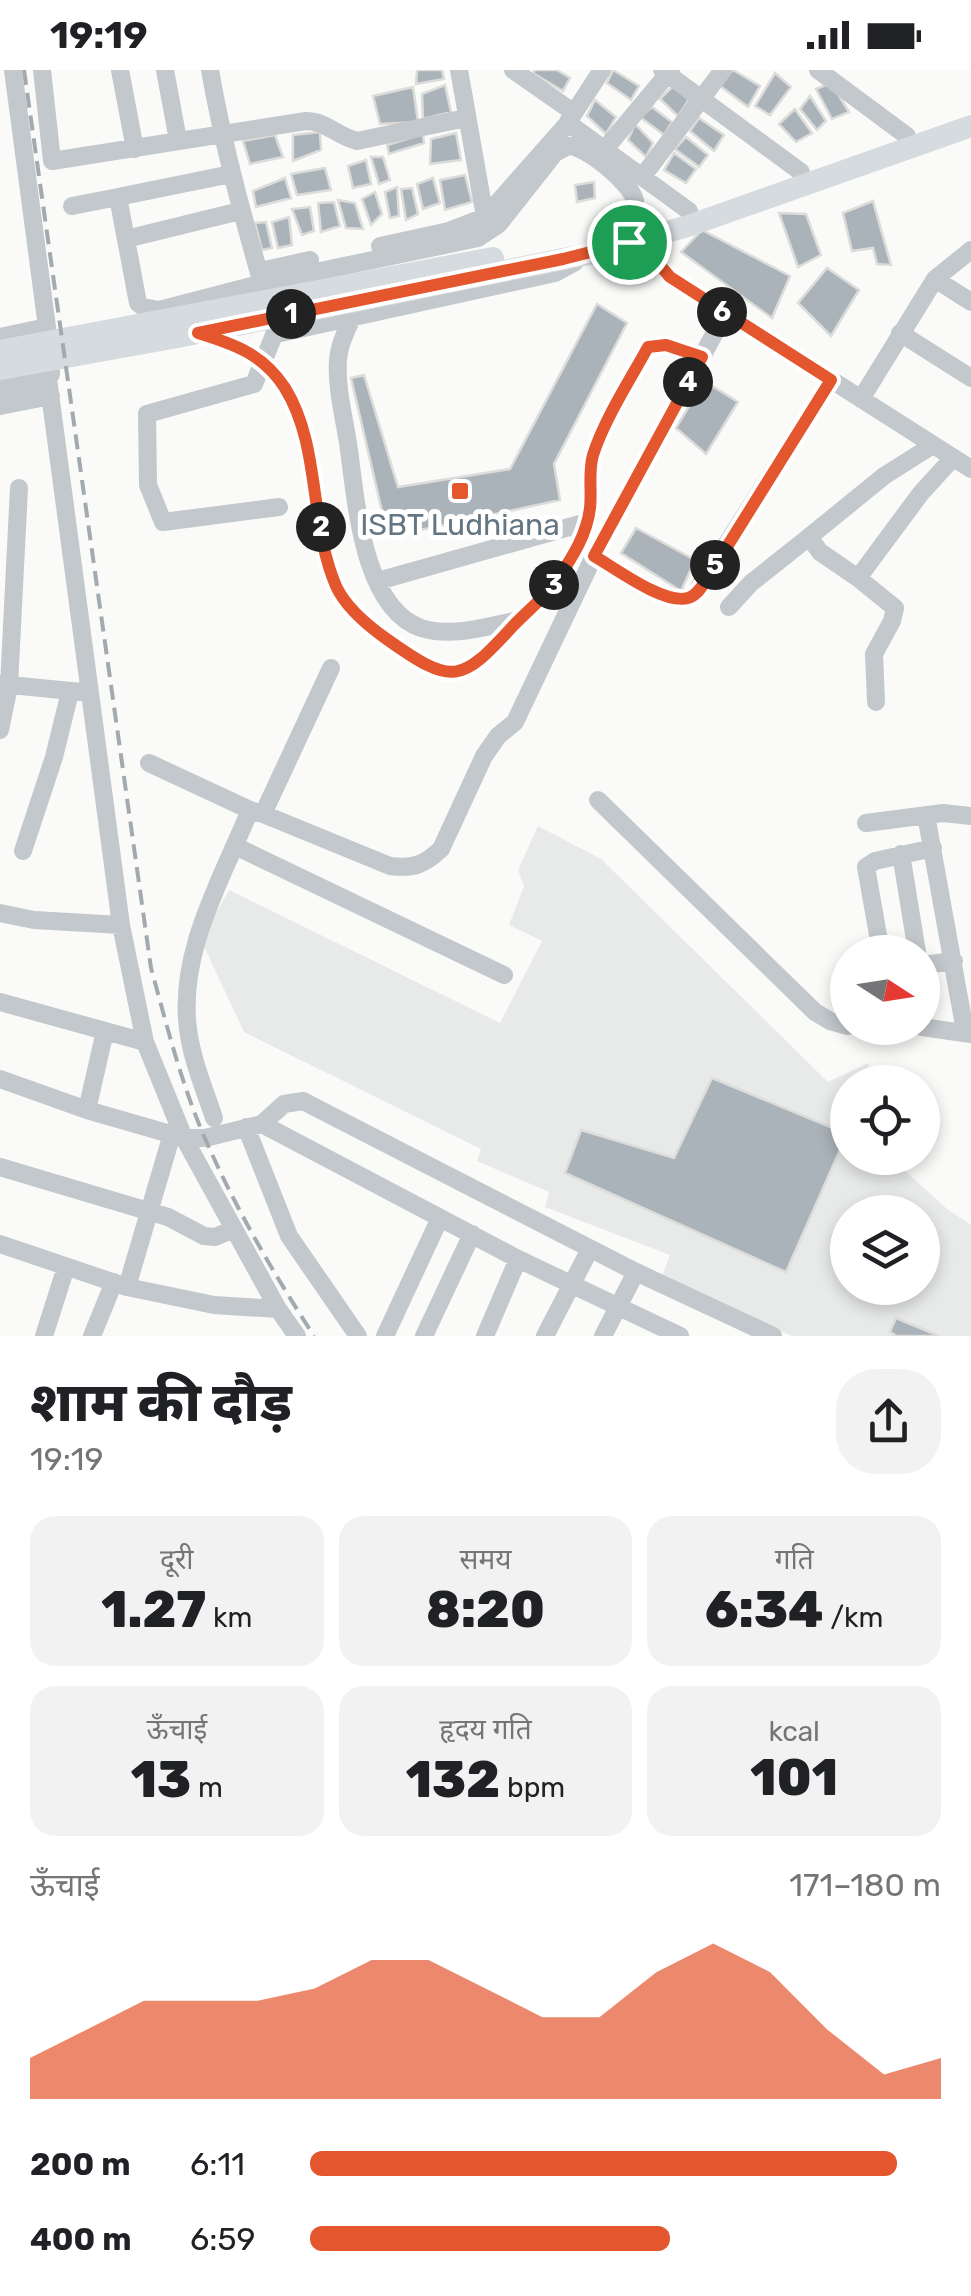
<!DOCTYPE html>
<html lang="hi">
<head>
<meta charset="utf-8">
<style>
  :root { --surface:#fff; --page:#f2f2f2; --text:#202124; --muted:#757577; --accent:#e4572e }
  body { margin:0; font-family:Rubik,"Noto Sans Devanagari",sans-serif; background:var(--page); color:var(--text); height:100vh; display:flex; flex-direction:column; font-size:38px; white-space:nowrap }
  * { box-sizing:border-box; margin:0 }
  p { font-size:32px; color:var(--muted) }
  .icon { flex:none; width:55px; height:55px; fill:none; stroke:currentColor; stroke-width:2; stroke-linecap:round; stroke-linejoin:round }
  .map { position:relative; height:1266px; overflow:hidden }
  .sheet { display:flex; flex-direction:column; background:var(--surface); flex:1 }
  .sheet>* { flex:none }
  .needle { width:65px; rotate:102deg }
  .tools { position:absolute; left:830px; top:865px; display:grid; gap:20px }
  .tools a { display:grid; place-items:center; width:110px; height:110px; border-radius:50%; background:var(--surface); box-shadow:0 5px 15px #0003; font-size:50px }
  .pin { position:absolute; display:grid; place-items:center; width:85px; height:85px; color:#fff; margin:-42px; border:5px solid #fff; border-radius:50%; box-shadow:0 2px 10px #0007 }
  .km { position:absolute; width:50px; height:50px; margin:-25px; border-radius:50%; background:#222; color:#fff; font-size:28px; line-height:50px; text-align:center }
  .round { display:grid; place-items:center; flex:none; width:105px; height:105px; border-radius:40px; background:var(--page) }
  .overview { display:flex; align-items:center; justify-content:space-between; height:170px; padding:0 30px }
  h1 { font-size:55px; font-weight:800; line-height:75px }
  .figures { display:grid; grid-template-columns:repeat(3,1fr); gap:15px; height:170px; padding:10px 30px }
  .figures div { display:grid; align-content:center; border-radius:25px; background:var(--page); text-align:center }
  .figures b { font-size:50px; font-weight:800 }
  .figures small { font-size:28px; font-weight:400 }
  .figures p { font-size:28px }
  .chart { height:280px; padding:20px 30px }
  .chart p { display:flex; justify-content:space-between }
  .chart svg { width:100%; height:180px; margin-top:10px; fill:var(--accent); opacity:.7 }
  ul { padding:0 30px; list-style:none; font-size:32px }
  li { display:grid; grid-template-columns:160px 120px 1fr; align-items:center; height:75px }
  li i { height:25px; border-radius:12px; background:var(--accent) }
  .status { display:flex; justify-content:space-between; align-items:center; height:70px; padding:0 50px; background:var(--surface); direction:ltr }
  .status svg { height:28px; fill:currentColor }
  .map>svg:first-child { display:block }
  .built { fill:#e8e9e9; fill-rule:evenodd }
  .building { fill:#aab3b9; stroke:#dcdcda; stroke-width:2.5 }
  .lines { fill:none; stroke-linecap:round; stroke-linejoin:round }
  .minor { stroke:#c3c8cc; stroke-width:18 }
  .major { stroke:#d6dbdf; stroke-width:22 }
  .rail { stroke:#a2aab0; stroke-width:4; stroke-dasharray:15 8; stroke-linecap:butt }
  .route-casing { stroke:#fff; stroke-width:20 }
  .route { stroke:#e4572e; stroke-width:12 }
  .poi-dot { fill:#e4572e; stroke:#fff; stroke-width:4 }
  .labels { text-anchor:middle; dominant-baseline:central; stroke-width:10; stroke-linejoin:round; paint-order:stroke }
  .poi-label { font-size:30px; fill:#657683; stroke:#fff }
</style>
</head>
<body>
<div class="status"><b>19:19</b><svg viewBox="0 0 49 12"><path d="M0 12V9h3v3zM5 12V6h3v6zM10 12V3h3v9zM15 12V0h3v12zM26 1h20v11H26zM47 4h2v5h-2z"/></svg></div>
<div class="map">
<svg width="971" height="1266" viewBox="0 0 971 1266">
  <rect width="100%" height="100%" fill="#fafaf8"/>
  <path class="built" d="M538,756L601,789L828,1012L868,993L874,1012H848V1088H891L947,1139L971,1155V1266H792L661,1209L670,1185L545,1137L549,1122L477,1091L481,1079L244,962L201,870L229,820L500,953L542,871L509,855L524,816L518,800ZM848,1142H922V1218H848Z"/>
  <path class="building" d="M417,0H442L444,9L416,14Z
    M535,0H557L570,8L563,21L533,3Z
    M613,0L639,16L631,30L607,13Z
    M733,0L760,16L748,37L719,15Z
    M775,3L791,17L770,45L755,36Z
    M831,13L849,42L832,49L816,19Z
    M445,15L451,42L423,49L422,24Z
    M413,17L418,52L380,54L373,26Z
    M672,17L690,28L678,46L660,29Z
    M810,26L826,51L817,60L800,39Z
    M595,30L616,47L606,64L587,46Z
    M652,37L672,52L664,65L640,47Z
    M795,39L812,63L796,72L779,54Z
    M699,48L724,65L714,81L690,61Z
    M635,54L653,73L646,87L628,70Z
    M320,62L321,80L293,91V65Z
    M456,63L461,90L430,94L431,69Z
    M423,64L424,73L389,84L387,75Z
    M275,65L283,87L250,94L243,71Z
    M686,67L708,85L699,97L675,79Z
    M674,83L696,99L686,113L664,100Z
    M371,87H383L390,110L379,114Z
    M366,90L371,114L353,118L348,96Z
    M325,98L331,120L297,125L291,104Z
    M465,105L472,132L445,140L440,110Z
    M285,108L291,128L256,137L253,121Z
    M433,108L440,133L423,139L417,114Z
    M594,112L595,128L577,132L575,115Z
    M397,117L399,146L390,148L385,122Z
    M412,118L418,144L406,150L401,119Z
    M375,122L382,144L371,155L362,129Z
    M338,130L355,133L363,159L346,158Z
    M873,131L891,195L877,194L873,178L852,181L843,143Z
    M334,132L340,156L321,162L318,133Z
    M310,137L314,161L302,165L292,139Z
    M779,143L806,144L821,185L798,197Z
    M289,147L292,175L278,178L272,152Z
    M266,152L272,178L262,180L255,153Z
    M702,160L790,206L772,248L681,182Z
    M827,198L859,220L831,266L798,233Z
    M597,234L627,253L554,394L560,430L388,467L351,308L364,305L398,417L510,399Z
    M704,311L738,332L706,384L676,358Z
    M636,458L695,490L681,521L621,483Z
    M712,1008L847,1064L786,1202L565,1103L581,1060L674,1088Z
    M896,1248L903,1251L939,1266H897L890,1262Z"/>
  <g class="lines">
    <path class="minor" d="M42,0L52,91L306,51C326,51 337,66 357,71L466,48
      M120,0L135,79
      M165,0L178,70
      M210,0C225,87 250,171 274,256L281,263L555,203L575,192
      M459,0L485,147
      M513,0L573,42
      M662,0L801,102
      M818,0L907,66
      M568,52L602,0
      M605,79L671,0
      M643,106L723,0
      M118,127L231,104
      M72,136L118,127L138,233L143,237L159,240L263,213L478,168L499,154L555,83L568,76C585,75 632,114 635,131C636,141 629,153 626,163
      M126,169L240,141
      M638,170L670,207L971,399
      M380,176L449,161L485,147L568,53L689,141
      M260,201L310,190
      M935,209L971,232
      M353,247C346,260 339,275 338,290C336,317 344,347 348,373C356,426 361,537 421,558C452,568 489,556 519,550
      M47,257L51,304L48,309L121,855L145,972L184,1068L278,1239L297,1266
      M276,260L254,314L147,344L148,415L163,452L279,437
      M198,263C234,274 264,285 285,318C321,376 308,454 336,516C346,539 368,556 388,570C453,616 461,612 513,556C529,539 546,527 559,507C573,486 587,463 590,438C592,421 588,402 593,385C605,348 630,311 647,277L666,275L702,287
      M900,263L971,308
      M0,267L47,257L13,0
      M0,319L48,309
      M861,329L935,209L971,180
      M0,336L51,326
      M933,375L884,406L809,467L820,482L858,508L921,423L953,388
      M594,486L725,244
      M858,508L895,538L892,551L874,584L876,632
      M378,511L587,452
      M729,537L751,513L809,467
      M0,614L81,622
      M0,660L9,616L19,418
      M149,693L250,740
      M598,730L815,942L830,951L848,956
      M263,744L390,796C413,799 424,795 441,779L484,686L498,666L515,652L594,486C620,501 663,539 694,525L831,310
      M926,745L965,961
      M866,753L943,743L971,746
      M235,776L504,905
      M23,781L54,687L70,622
      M901,784L917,882
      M0,843L34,850L121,855
      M881,882L866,797L875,791L933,778
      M922,895L954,891
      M0,932L145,972
      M922,957L971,964
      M0,1009L87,1040L184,1068H205L262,1054L518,1189L680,1266
      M87,1040L105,961
      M214,1048C204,1018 192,990 188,959C178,882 222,809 250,740L263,744L331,598
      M262,1054L284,1034L303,1031L636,1202L773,1266
      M246,1057L289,1166L358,1266
      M0,1097L168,1147L204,1166L215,1167L234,1159
      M0,1174L127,1217L214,1235L278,1239
      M127,1217L172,1064
      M44,1266L66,1197
      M92,1266L114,1212
      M385,1266L440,1148
      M424,1266L472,1164
      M485,1266L518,1189
      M545,1266L590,1179
      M603,1266L636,1202"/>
    <path class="major" d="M0,281L493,188
      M0,299L183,266L593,183L688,156L971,56"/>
    <path class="rail" d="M24,0L151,898C167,956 182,1017 207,1073C237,1141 274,1204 314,1266"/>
  </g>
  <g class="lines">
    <defs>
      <path id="route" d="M638,170L670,207L831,310L705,512C700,519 696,526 688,528C664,535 615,498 594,486L702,287L666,275L648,277C630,310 604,350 593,385C588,402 592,421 590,438C587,464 573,486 559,507C546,527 529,539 513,556C461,613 453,616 388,570C368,556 346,538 336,516C309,454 321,376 285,318C263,284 234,274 198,263L563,189Z"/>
    </defs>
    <use href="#route" class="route-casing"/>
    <use href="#route" class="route"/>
  </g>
  <rect class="poi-dot" x="450" y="411" width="20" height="20" rx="5"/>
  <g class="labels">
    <g class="poi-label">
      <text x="460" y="455">ISBT Ludhiana</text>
    </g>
  </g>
</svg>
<div class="tools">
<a><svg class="needle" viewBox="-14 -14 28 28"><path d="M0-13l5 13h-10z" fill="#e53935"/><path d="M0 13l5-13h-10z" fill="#757577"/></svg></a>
<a><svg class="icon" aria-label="locate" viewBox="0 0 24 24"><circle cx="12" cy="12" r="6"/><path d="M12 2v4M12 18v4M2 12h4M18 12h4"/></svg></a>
<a><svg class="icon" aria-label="layers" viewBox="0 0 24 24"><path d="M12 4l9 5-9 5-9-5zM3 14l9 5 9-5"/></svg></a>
</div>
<div class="pin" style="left:629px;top:172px;background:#1e9e55"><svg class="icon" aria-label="arrive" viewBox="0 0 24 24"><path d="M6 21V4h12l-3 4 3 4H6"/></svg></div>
<b class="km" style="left:291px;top:244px">1</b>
<b class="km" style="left:321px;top:457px">2</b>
<b class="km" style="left:554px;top:515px">3</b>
<b class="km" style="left:688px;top:312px">4</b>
<b class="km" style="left:715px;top:495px">5</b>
<b class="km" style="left:722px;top:242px">6</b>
</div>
<section class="sheet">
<div class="overview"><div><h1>शाम की दौड़</h1><p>19:19</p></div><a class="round"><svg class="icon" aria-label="share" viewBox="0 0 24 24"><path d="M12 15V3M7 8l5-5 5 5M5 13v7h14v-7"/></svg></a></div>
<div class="figures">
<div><p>दूरी</p><b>1.27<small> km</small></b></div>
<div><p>समय</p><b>8:20</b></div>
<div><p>गति</p><b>6:34<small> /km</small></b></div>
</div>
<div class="figures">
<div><p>ऊँचाई</p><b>13<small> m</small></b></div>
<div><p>हृदय गति</p><b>132<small> bpm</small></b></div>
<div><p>kcal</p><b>101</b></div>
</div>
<div class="chart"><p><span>ऊँचाई</span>171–180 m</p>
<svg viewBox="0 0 160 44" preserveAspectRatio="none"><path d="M0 44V34L10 27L20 20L30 20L40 20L50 17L60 10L70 10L80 17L90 24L100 24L110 13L120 6L130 13L140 27L150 38L160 34V44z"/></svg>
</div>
<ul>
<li><b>200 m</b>6:11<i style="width:93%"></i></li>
<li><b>400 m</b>6:59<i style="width:57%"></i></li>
</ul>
</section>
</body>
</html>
